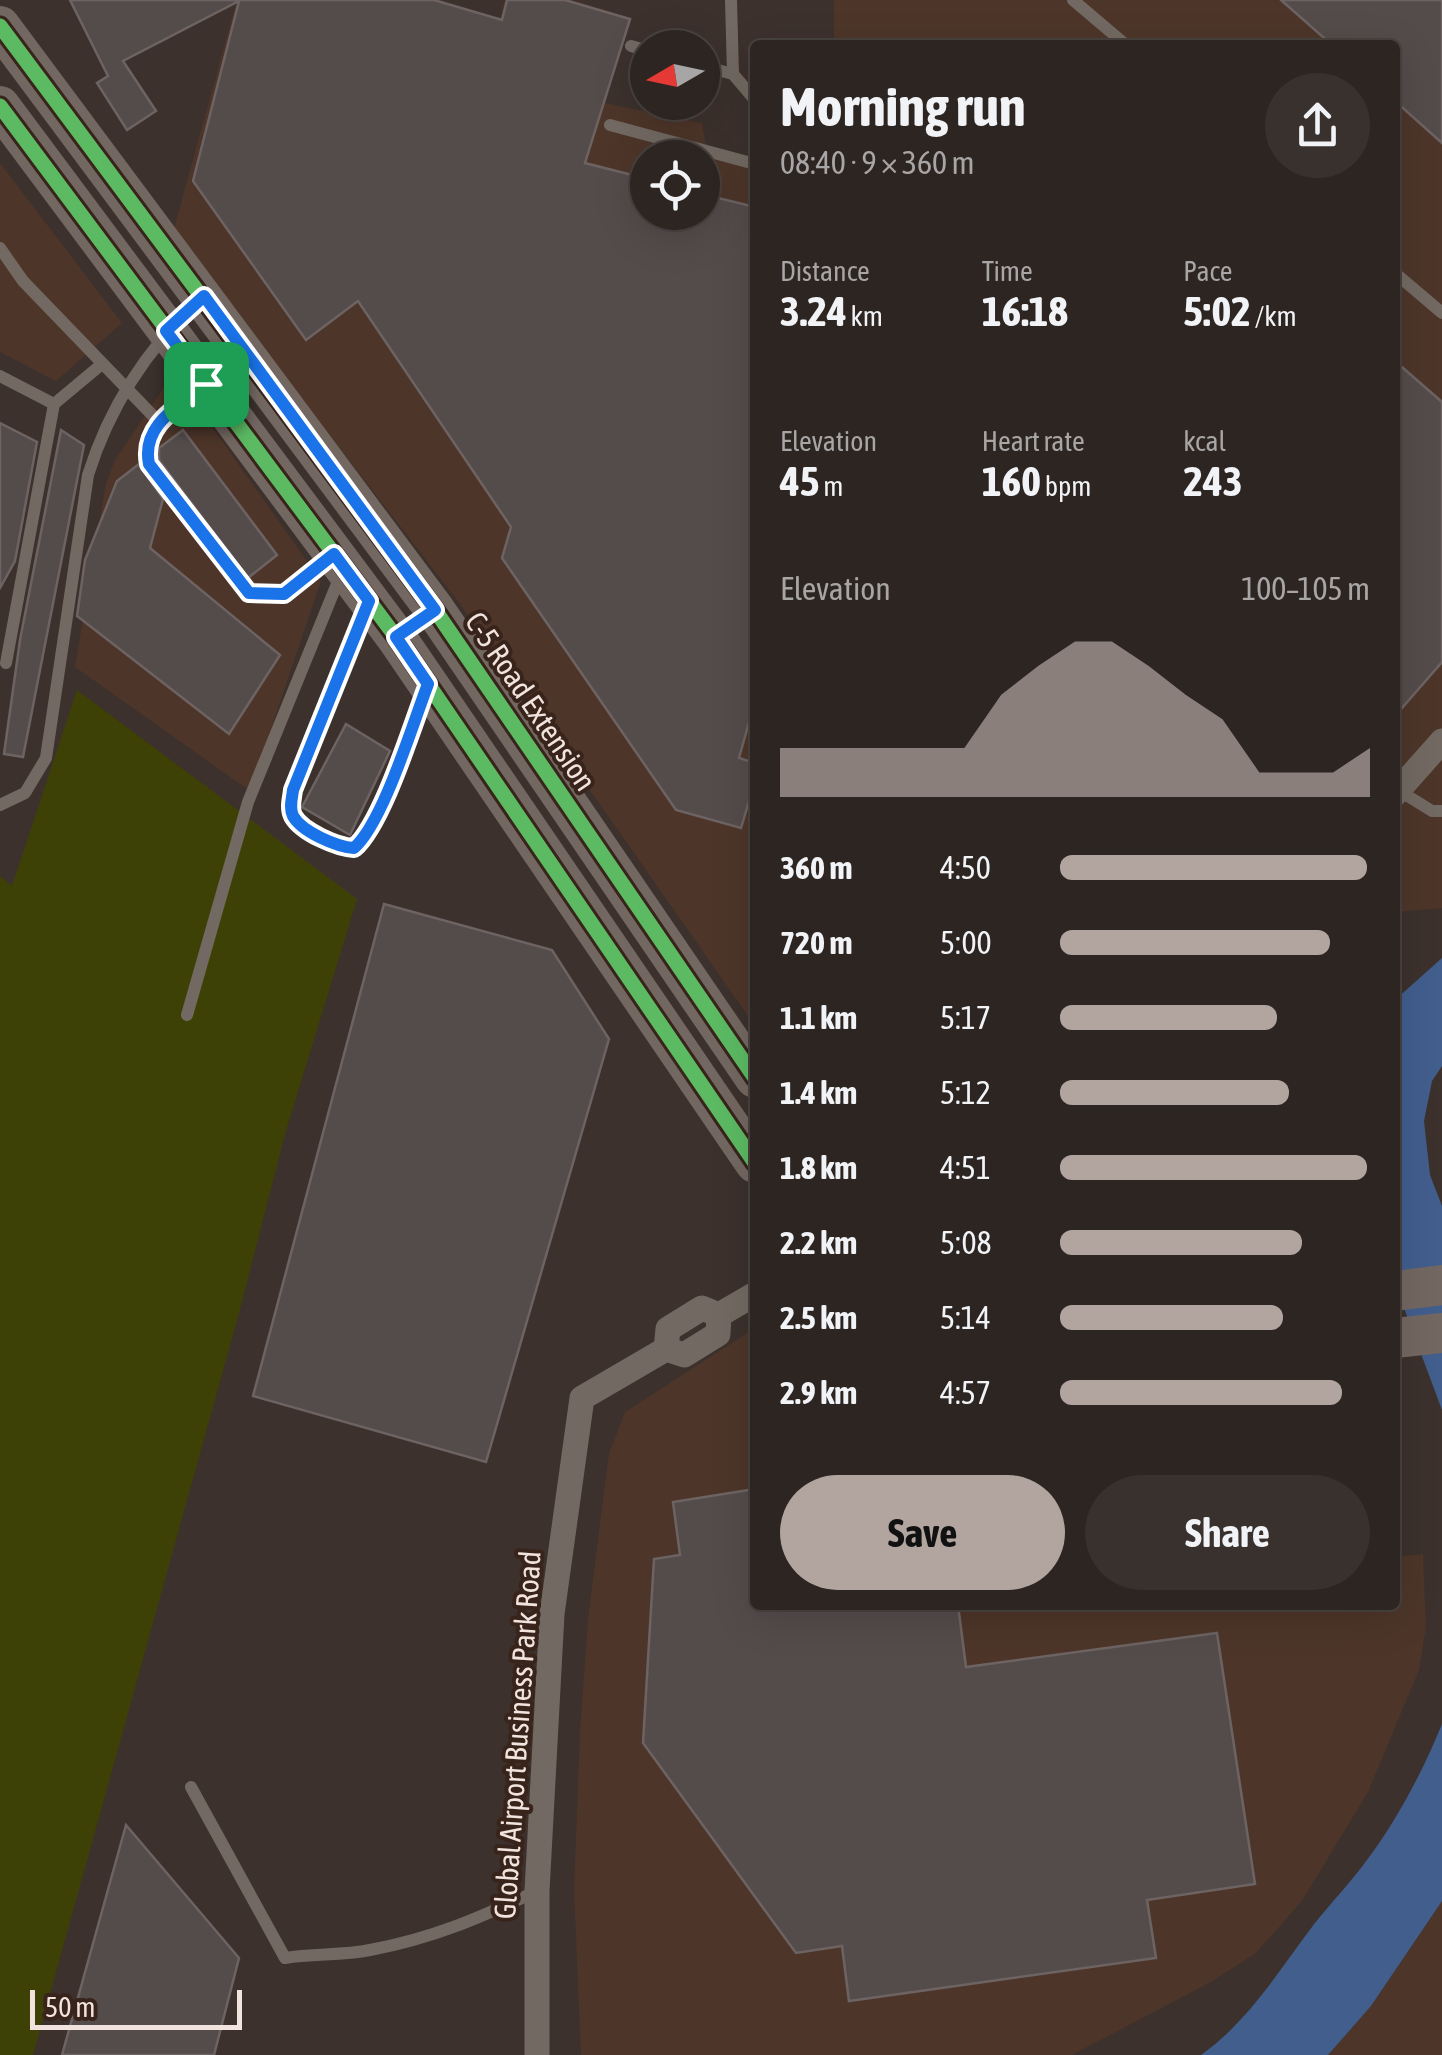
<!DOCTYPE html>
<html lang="en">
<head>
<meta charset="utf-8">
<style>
  :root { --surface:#2d2521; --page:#39312e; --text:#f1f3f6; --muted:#a7a5a5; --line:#48423f; --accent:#b2a5a0 }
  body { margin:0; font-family:"Asap Condensed",sans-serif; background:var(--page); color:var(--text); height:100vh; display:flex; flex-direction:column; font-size:38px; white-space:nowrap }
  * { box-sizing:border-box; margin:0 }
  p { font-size:32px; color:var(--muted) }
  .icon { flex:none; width:55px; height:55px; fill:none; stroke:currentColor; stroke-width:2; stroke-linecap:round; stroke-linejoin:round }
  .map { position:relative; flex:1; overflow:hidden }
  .side { position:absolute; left:750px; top:40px; width:650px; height:1570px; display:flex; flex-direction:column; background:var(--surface); border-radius:10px; box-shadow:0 10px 40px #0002,0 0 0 2px var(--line) }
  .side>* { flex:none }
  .needle { width:65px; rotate:261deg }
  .buttons { position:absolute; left:630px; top:30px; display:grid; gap:20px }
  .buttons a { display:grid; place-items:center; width:90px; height:90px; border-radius:50%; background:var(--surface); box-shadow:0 10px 40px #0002,0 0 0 2px var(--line); font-size:50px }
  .scale { position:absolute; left:30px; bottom:25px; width:212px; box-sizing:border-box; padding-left:10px; border:5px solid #f1e4de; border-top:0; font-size:28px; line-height:35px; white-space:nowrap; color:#f1e4de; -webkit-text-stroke:8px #38241b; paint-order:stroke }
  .pin { position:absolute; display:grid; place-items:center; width:85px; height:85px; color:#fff; margin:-42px; border-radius:20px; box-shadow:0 5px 15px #0006 }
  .round { display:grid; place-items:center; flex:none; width:105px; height:105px; border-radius:52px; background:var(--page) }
  .head { display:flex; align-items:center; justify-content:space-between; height:170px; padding:0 30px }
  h1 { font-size:55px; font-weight:700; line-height:75px }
  .metrics { display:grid; grid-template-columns:repeat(3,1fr); gap:15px; height:170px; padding:10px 30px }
  .metrics div { display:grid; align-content:center }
  .metrics b { font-size:42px; font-weight:700 }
  .metrics small { font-size:28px; font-weight:400 }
  .metrics p { font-size:28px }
  .chart { height:280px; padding:20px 30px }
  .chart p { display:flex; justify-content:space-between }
  .chart svg { width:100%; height:180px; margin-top:10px; fill:var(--accent); opacity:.7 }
  .cta { display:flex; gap:20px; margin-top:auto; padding:20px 30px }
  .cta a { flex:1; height:115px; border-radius:60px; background:var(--accent); color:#111; font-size:40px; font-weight:700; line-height:115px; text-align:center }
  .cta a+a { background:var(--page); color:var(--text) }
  ul { padding:0 30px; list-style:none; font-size:32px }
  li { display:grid; grid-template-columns:160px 120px 1fr; align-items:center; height:75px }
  li i { height:25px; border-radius:12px; background:var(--accent) }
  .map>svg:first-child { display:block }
  .built { fill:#4d3529; fill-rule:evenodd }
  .green { fill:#3e4106 }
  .water { fill:#425e8d }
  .building { fill:#544b4b; stroke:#6d6362; stroke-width:2.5 }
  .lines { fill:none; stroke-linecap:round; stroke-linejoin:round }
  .service { stroke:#726962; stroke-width:12 }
  .minor { stroke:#726962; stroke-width:25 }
  .primary { stroke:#736861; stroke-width:40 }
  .path-bridge { stroke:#726a64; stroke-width:5; stroke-dasharray:10 5; stroke-linecap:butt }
  .cycleway-casing { stroke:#38241b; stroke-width:21 }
  .cycleway { stroke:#5cba63; stroke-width:15 }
  .route-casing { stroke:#fff; stroke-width:20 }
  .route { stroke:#1a73e8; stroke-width:12 }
  .labels { text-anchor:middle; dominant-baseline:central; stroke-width:8; stroke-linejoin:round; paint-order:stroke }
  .street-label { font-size:30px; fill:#f1e4de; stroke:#38241b }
</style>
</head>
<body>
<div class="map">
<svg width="1442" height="2055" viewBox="0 0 1442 2055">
  <rect width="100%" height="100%" fill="#3c312c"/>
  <path class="built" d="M237,0H437L500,18L505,0H572L632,18L604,103L702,123L706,147L755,160V1026L457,600L173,232ZM648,158H702V212H648Z
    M834,0H1442V908L1395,912V45H834Z
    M0,163L122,323L56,381L0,352Z
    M174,373L321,581L250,791L75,667L106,483L115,460Z
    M755,1328V1605H1395V1557L1423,1554L1426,1627L1419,1670L1368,1792L1302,1901L1256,1953L1211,1982L1072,2055H581L574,1890L580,1731L588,1619L609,1453L625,1412Z
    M1442,1901V2055H1328L1371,2006Z"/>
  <path class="green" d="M77,690L357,899L285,1134L239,1313L33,2055H0V876L12,886Z"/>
  <path class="water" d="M1442,958V1066L1432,1081L1424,1121L1430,1175L1442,1206V1410L1395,1284V1000Z
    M1442,1724V1901L1371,2006L1328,2055H1201C1250,2020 1279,1970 1315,1923C1331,1903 1349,1884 1364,1864C1396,1822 1422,1773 1442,1724Z"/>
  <path class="building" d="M70,0H434L502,20L507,0H565L630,19L585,163L648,179V212H702V194L755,207V701L739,758L755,763V781L741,828L676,810L502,558L511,527L358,301L306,340L193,181L239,1L123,61L156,111L127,130L97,83L108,76Z
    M1281,0H1442V143L1395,101V45H1332Z
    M1395,361L1442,402V662L1395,716Z
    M0,423L37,442L15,561L0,588Z
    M61,430L84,445L23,757L4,754L20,640Z
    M183,430L277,555L248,578L159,460V448Z
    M139,464L163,499L150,548L280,655L229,734L77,616L85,560L117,481Z
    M346,724L390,751L350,835L302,807Z
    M384,904L552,950L609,1039L486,1462L253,1396Z
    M755,1489V1605H958L966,1667L1217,1633L1255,1884L1147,1900L1156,1958L849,2001L842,1946L796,1953L643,1743L654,1559L680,1555L673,1502Z
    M126,1825L239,1958L214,2055H62Z"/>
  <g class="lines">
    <path class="service" d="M731,0L733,74L755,100
      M1073,0L1126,45
      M631,46L648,51
      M702,66L733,74
      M610,125L755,164
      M0,248L23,281L159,422
      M1395,273L1442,313
      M0,376L54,404
      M201,387C175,409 142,427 149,464L241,585L249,593L284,594L332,556
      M366,608L293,790C292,799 289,808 294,816C302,832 337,847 354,848L365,839L424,693
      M6,663L54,404L102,364
      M1398,790L1432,811H1442
      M0,805L25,793L46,758L88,475C109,408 147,349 198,301
      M187,1015L248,802L341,574
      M191,1787L285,1958C314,1953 341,1956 370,1950C434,1938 479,1918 537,1891"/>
    <path class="minor" d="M1395,794L1442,741
      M719,1315L755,1294
      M666,1349L668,1329L702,1308L719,1315
      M537,2055V1891L552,1614L582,1398L666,1349L684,1355L718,1334L719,1315"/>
    <path class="primary" d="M0,26L435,610L755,1078
      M0,106L396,637L755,1163
      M1395,1291L1442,1285
      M1395,1338L1442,1333"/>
    <path class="path-bridge" d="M730,1161L755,1144"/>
    <defs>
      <path id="cycleway" d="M0,26L435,610L755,1078
        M0,106L396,637L755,1163"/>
    </defs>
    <use href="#cycleway" class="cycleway-casing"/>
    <use href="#cycleway" class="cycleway"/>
  </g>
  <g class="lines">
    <defs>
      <path id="route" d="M204,296L435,610L396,637L428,684C413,723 383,823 354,848C337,847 302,832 293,816C289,808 292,799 293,790L369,601L334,554L284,594L249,593L149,464C141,425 179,406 206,384L166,331Z"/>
    </defs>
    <use href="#route" class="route-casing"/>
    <use href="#route" class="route"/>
  </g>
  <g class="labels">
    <g class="street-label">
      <text transform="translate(531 701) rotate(56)">C-5 Road Extension</text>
      <text transform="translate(517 1735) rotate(-86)">Global Airport Business Park Road</text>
    </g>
  </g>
</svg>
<div class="buttons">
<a><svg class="needle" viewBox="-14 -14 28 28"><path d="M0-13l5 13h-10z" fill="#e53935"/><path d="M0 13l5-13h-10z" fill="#a7a5a5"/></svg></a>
<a><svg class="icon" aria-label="locate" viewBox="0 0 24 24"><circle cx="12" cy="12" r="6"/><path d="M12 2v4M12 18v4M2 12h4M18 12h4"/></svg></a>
</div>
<div class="scale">50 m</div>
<div class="pin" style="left:206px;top:384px;background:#1e9e55"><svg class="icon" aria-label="arrive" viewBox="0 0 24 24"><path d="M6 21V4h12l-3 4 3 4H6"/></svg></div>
<section class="side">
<div class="head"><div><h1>Morning run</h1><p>08:40 · 9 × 360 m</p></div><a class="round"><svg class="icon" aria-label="share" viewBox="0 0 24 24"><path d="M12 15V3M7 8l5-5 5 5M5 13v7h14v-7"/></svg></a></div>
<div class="metrics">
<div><p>Distance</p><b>3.24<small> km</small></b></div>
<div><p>Time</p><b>16:18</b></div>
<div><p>Pace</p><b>5:02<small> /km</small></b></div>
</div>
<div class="metrics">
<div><p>Elevation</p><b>45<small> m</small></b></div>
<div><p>Heart rate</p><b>160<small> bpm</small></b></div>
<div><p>kcal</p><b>243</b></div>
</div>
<div class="chart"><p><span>Elevation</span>100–105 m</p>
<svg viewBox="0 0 160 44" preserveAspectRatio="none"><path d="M0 44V32L10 32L20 32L30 32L40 32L50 32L60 19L70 12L80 6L90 6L100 12L110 19L120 25L130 38L140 38L150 38L160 32V44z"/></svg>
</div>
<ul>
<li><b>360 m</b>4:50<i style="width:99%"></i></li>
<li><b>720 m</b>5:00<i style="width:87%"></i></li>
<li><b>1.1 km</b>5:17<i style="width:70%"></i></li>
<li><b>1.4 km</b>5:12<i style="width:74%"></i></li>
<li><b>1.8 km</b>4:51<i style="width:99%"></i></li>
<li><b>2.2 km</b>5:08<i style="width:78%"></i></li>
<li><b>2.5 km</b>5:14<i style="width:72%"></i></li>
<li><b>2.9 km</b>4:57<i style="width:91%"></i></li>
</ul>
<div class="cta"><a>Save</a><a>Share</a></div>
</section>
</div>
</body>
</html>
